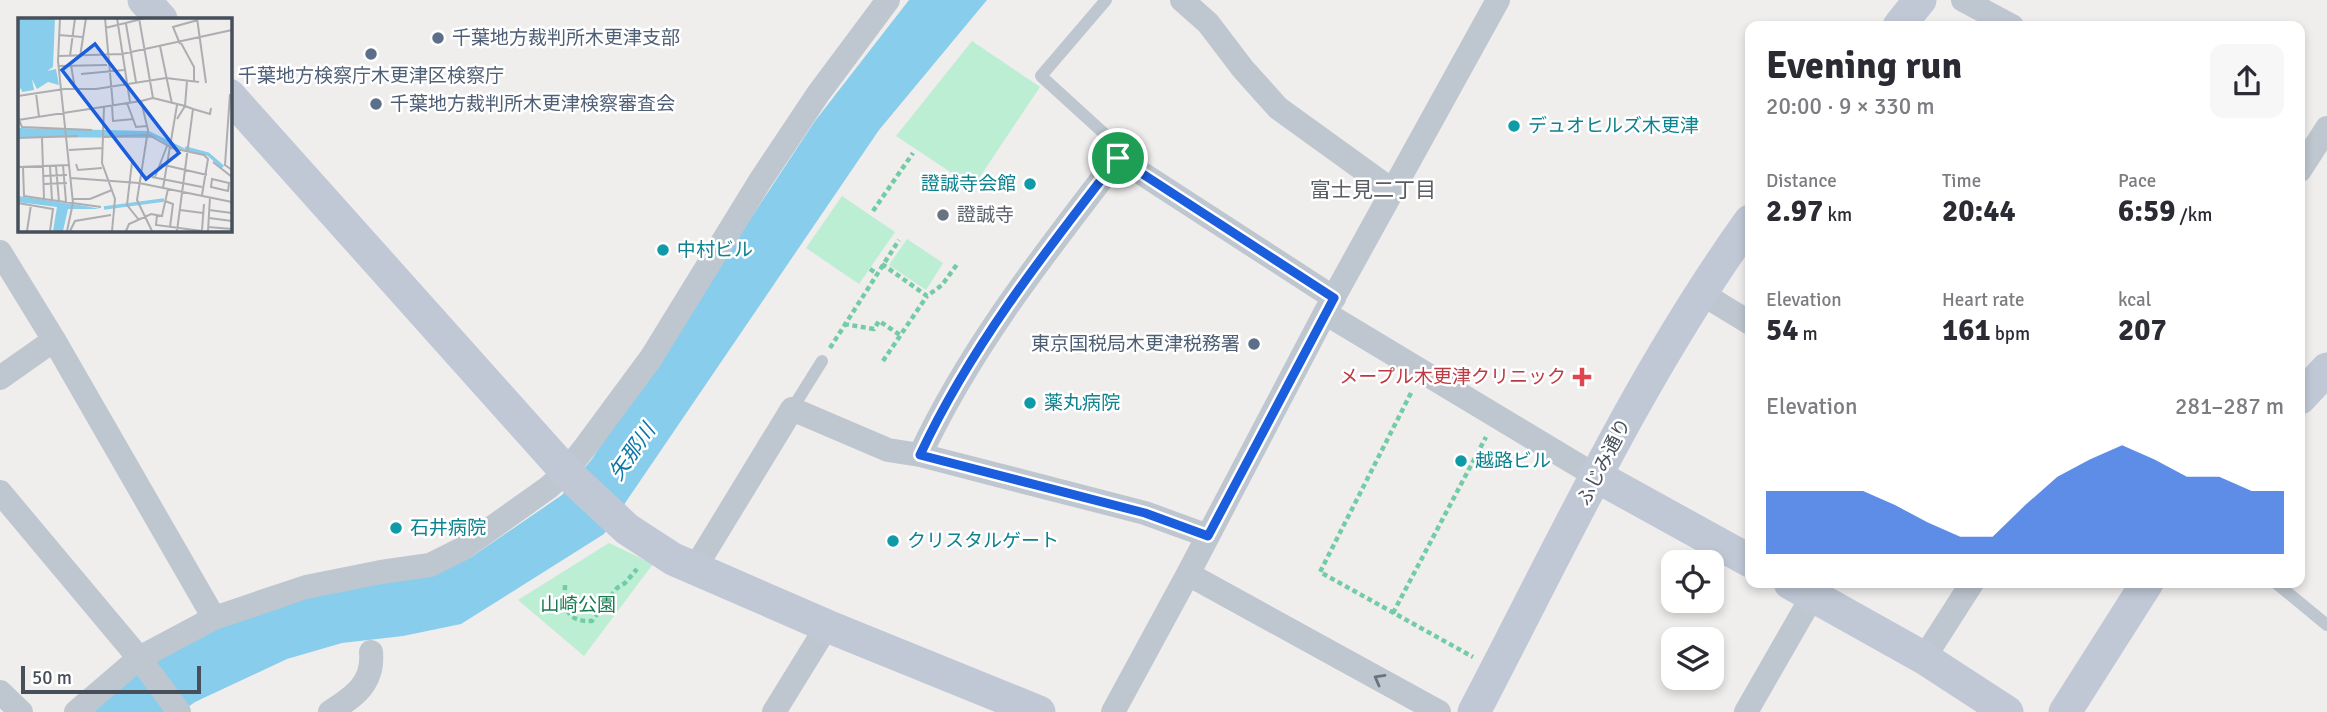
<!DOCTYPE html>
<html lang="en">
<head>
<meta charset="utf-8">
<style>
  :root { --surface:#fff; --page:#f7f7f7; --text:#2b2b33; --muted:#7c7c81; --accent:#1a5ddd }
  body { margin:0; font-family:Signika,"Noto Sans JP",sans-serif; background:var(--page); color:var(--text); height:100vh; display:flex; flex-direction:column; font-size:26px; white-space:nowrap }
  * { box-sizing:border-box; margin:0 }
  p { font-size:23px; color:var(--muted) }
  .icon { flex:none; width:38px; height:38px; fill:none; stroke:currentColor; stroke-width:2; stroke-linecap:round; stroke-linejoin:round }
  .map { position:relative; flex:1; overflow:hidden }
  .panel { position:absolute; left:1745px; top:21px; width:560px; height:567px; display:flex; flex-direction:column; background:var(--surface); border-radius:14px; box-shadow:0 4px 10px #0003 }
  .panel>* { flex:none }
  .fabs { position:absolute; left:1661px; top:550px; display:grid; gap:14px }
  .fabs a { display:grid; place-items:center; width:63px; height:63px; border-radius:14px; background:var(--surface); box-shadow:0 4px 10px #0003; font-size:35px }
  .scale { position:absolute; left:21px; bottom:18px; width:180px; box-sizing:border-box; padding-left:7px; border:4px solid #464f5a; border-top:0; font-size:19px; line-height:24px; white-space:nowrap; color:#464f5a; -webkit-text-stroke:5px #fff; paint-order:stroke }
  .pin { position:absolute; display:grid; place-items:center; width:60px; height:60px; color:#fff; margin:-30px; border:4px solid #fff; border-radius:50%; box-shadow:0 2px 7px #0007 }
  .round { display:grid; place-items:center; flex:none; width:74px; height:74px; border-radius:14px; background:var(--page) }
  .summary { display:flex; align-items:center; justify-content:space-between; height:119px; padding:0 21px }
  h1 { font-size:38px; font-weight:800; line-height:52px }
  .metrics { display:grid; grid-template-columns:repeat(3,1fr); gap:10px; height:119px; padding:7px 21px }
  .metrics div { display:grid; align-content:center }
  .metrics b { font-size:30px; font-weight:800 }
  .metrics small { font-size:19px; font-weight:400 }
  .metrics p { font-size:19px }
  .chart { height:196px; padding:14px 21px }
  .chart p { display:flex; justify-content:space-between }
  .chart svg { width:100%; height:126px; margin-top:7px; fill:var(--accent); opacity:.7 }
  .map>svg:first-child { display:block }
  .green { fill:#bbeed3 }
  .water { fill:#88cdeb }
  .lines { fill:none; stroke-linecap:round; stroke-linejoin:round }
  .path { stroke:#73cca8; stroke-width:4.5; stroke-dasharray:5 3.5; stroke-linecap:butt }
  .lane { stroke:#bec6cf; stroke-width:12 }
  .street { stroke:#bec6cf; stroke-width:24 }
  .secondary { stroke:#c0c8d6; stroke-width:33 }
  .oneway { stroke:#6a737d }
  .route-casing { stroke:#fff; stroke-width:14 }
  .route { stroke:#1a5ddd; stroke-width:9 }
  .service-dot { fill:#5c6f8a; stroke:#fff; stroke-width:2.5 }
  .culture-dot { fill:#0f9aa8; stroke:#fff; stroke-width:2.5 }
  .worship-dot { fill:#6b7280; stroke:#fff; stroke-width:2.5 }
  .health-dot { fill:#e0444e; stroke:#fff; stroke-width:2.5 }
  .labels { text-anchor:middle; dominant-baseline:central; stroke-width:5; stroke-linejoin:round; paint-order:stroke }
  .service-label { font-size:19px; fill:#4e5e75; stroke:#fff; text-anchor:start }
  .culture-label { font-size:19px; fill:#0d838f; stroke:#fff; text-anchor:start }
  .worship-label { font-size:19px; fill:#5b616d; stroke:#fff; text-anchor:start }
  .health-label { font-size:19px; fill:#be3a42; stroke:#fff; text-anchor:end }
  .street-label { font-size:19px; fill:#464f5a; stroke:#fff }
  .park-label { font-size:19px; fill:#177b52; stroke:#fff }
  .neighbourhood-label { font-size:21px; fill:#5a5d62; stroke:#fff }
  .water-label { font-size:21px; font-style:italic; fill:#0d77a6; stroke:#fff }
  .inset-river { fill:none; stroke:#88cdeb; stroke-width:3.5 }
  .inset-road { fill:none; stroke:#acaeb2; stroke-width:2 }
  .view { fill:#1a5ddd; fill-opacity:0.15; stroke:#1a5ddd; stroke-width:3.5 }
  .inset-edge { fill:none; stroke:#464f5a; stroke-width:3.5 }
</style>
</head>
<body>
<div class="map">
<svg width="2327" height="712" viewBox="0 0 2327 712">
  <rect width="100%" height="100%" fill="#f0eded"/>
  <path class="green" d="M972,41L1040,87L973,187L896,136Z
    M842,196L895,232L859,284L806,248Z
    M907,239L943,263L926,290L889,265Z
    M609,543L653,564L584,656L518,600Z"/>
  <path class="water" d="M909,0H987L879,130L604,534L461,624L403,636L342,643L287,659L195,702L181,712H89L134,674L213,630L311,596L430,575L470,558L562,495L592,459L815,121Z"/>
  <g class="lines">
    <path class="path" d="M873,211L913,153
      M882,264L927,296L942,285L958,263
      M870,269L876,273
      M844,324L874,329L879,321L900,335
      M830,348L899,240
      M883,361L927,296
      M1411,393L1320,572L1473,657
      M565,585C564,608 566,622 592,621L617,588L625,583L637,569
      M1393,613L1486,437"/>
    <path class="lane" d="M1106,0L1041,76L1120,148L1118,158
      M792,409L822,361
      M2276,583L2327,625"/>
    <path class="street" d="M1182,0L1208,23L1243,69L1278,108L1393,191
      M1963,0L2012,26
      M2300,170L2327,128
      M0,252L54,340L214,618
      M1701,293L1750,323
      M1325,313L1596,476
      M0,378L54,340
      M920,455C971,346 1045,253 1118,158L1334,298
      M0,492L139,658L179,712
      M695,568L792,409L888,450L920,455L1145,513L1208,536
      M1188,574L1439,712
      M1924,658L1972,583
      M0,692L21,712
      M76,712L139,658L214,618L306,587L381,572L430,565L462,549L549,487L566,471L586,446L651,358L760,181L818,94L888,0
      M330,712C354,697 374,683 371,652
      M774,712L827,626
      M1113,712L1188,574L1325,313L1498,0
      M1746,712L1820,583"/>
    <path class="secondary" d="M144,0L161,19
      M1899,26L1920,0
      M229,95L570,476L627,529L673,559L827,626L1039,712
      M2300,398L2327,369
      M1596,476L1750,561
      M1790,583L1924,658L2007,712
      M1474,712C1561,546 1640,374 1750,221
      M2065,712L2147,583"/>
  </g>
  <defs><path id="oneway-chevron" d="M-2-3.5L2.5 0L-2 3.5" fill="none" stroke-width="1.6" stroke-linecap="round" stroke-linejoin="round" transform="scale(1.75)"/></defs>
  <use class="oneway" href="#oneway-chevron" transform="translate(1379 679) rotate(-151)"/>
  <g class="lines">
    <defs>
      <path id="route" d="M1118,158L1334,298L1208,536L1145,513L920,455C971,346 1045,252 1118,158Z"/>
    </defs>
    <use href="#route" class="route-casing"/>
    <use href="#route" class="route"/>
  </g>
  <g class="service-dot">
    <circle cx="438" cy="38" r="7"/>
    <circle cx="371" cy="54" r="7"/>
    <circle cx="376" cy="104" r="7"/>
    <circle cx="1254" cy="344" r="7"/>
  </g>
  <g class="culture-dot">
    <circle cx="1514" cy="126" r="7"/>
    <circle cx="1030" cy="184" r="7"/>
    <circle cx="663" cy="250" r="7"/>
    <circle cx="1030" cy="403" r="7"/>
    <circle cx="1461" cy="461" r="7"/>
    <circle cx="396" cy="528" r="7"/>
    <circle cx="893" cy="541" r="7"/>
  </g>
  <circle class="worship-dot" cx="943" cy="215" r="7"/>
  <path class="health-dot" d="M1578.5 366.5h7v7h7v7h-7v7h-7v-7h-7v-7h7z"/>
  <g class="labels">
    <g class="service-label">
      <text x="452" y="38">千葉地方裁判所木更津支部</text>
      <text x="371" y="76" text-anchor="middle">千葉地方検察庁木更津区検察庁</text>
      <text x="390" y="104">千葉地方裁判所木更津検察審査会</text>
      <text x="1240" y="344" text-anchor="end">東京国税局木更津税務署</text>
    </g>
    <g class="culture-label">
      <text x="1528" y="126">デュオヒルズ木更津</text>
      <text x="1016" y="184" text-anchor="end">證誠寺会館</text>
      <text x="677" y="250">中村ビル</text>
      <text x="1044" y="403">薬丸病院</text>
      <text x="1475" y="461">越路ビル</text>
      <text x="410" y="528">石井病院</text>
      <text x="907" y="541">クリスタルゲート</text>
    </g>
    <g class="worship-label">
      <text x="957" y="215">證誠寺</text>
    </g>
    <g class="health-label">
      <text x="1566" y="377">メープル木更津クリニック</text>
    </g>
    <g class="street-label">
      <text transform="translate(1604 462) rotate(-63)">ふじみ通り</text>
    </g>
    <g class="park-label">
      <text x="578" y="605">山崎公園</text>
    </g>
    <g class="neighbourhood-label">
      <text x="1373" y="190">富士見二丁目</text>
    </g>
    <g class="water-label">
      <text transform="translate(632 452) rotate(-55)">矢那川</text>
    </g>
  </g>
  <g transform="translate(18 18)">
    <rect width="214" height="214" fill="#f0eded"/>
    <path d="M0,0H37L35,49L29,53L38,51L41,67L30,64L19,71L14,61L16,72L4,74L3,70L0,75ZM0,110L131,113L170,132L153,129L139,120L0,119ZM0,178L67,188L82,191H50L45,213H35L39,189L0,184Z" fill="#88cdeb"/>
    <path class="inset-river" d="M167,130L190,136L205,149M86,190L146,182"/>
    <path class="inset-road" d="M42,0L40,43L55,185L49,213M87,0L95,88M99,0L112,84M121,0L135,80L123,83L130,112L119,182L134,213M179,0L188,65M108,6L118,64M87,10L128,0M41,17L64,19M163,25L176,49V64M162,26L155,9L180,2M142,28L154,86M41,38L104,36L214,12M52,38L57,0M62,39L68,0M53,47L57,71M41,48L89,47M63,56L106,52M46,71H78L148,60L181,64M18,75L21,99M212,76L207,147L214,152M0,78L46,71M135,80L167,88L159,101M109,85L118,109L129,108M94,88L95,103L116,101M86,89L84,145L97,181L94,213M175,91L192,96L193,90M0,99L4,109L74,112M0,102L123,83M84,119L131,117L154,130L186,137L190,141L184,177M0,120L60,118M51,132L85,130M114,144L109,187L121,202M195,144L214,159M58,146L60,152L84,150M142,146L189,157M45,147L48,184M32,148L34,182M38,148L41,184M0,149L51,147M5,149L6,178L26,181L24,120M25,158L49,157M134,159L184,169M137,159L149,128M53,160L121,165L214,184M194,161L211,165L210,173L193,169ZM26,166L49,165M145,170L159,87M26,181L83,189M55,181H72L94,172M147,183L155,186L152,209M0,185L35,191L32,213M162,192L185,195M191,192L214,195M139,197L138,207L184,213M191,200L214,203M190,209L214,211M184,212L186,186M9,213L13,187M52,213L57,203L93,197M108,213L111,206L133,196L144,198L150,171M159,213L175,91L167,88L169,63M190,213L192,179"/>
    <path class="view" d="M77,26L161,135L128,161L44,52Z"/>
    <rect width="214" height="214" class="inset-edge"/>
  </g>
</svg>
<div class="fabs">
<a><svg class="icon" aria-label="locate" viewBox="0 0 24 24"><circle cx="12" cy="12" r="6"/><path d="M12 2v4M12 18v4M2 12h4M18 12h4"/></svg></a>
<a><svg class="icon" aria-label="layers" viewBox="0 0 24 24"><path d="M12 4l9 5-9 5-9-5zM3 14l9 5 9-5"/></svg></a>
</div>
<div class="scale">50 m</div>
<div class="pin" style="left:1118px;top:158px;background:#1e9e55"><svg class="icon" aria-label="arrive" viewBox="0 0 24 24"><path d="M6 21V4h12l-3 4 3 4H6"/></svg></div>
<section class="panel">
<div class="summary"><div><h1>Evening run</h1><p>20:00 · 9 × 330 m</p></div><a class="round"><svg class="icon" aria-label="share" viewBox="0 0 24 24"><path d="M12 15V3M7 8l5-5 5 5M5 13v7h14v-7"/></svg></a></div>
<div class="metrics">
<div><p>Distance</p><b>2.97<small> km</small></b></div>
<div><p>Time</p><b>20:44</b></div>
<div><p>Pace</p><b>6:59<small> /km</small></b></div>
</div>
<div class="metrics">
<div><p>Elevation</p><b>54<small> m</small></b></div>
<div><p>Heart rate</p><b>161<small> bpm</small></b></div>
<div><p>kcal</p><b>207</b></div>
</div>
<div class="chart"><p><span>Elevation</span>281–287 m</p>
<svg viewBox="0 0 160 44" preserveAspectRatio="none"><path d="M0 44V22L10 22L20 22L30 22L40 27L50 33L60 38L70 38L80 27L90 17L100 11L110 6L120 11L130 17L140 17L150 22L160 22V44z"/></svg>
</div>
</section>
</div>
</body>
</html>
